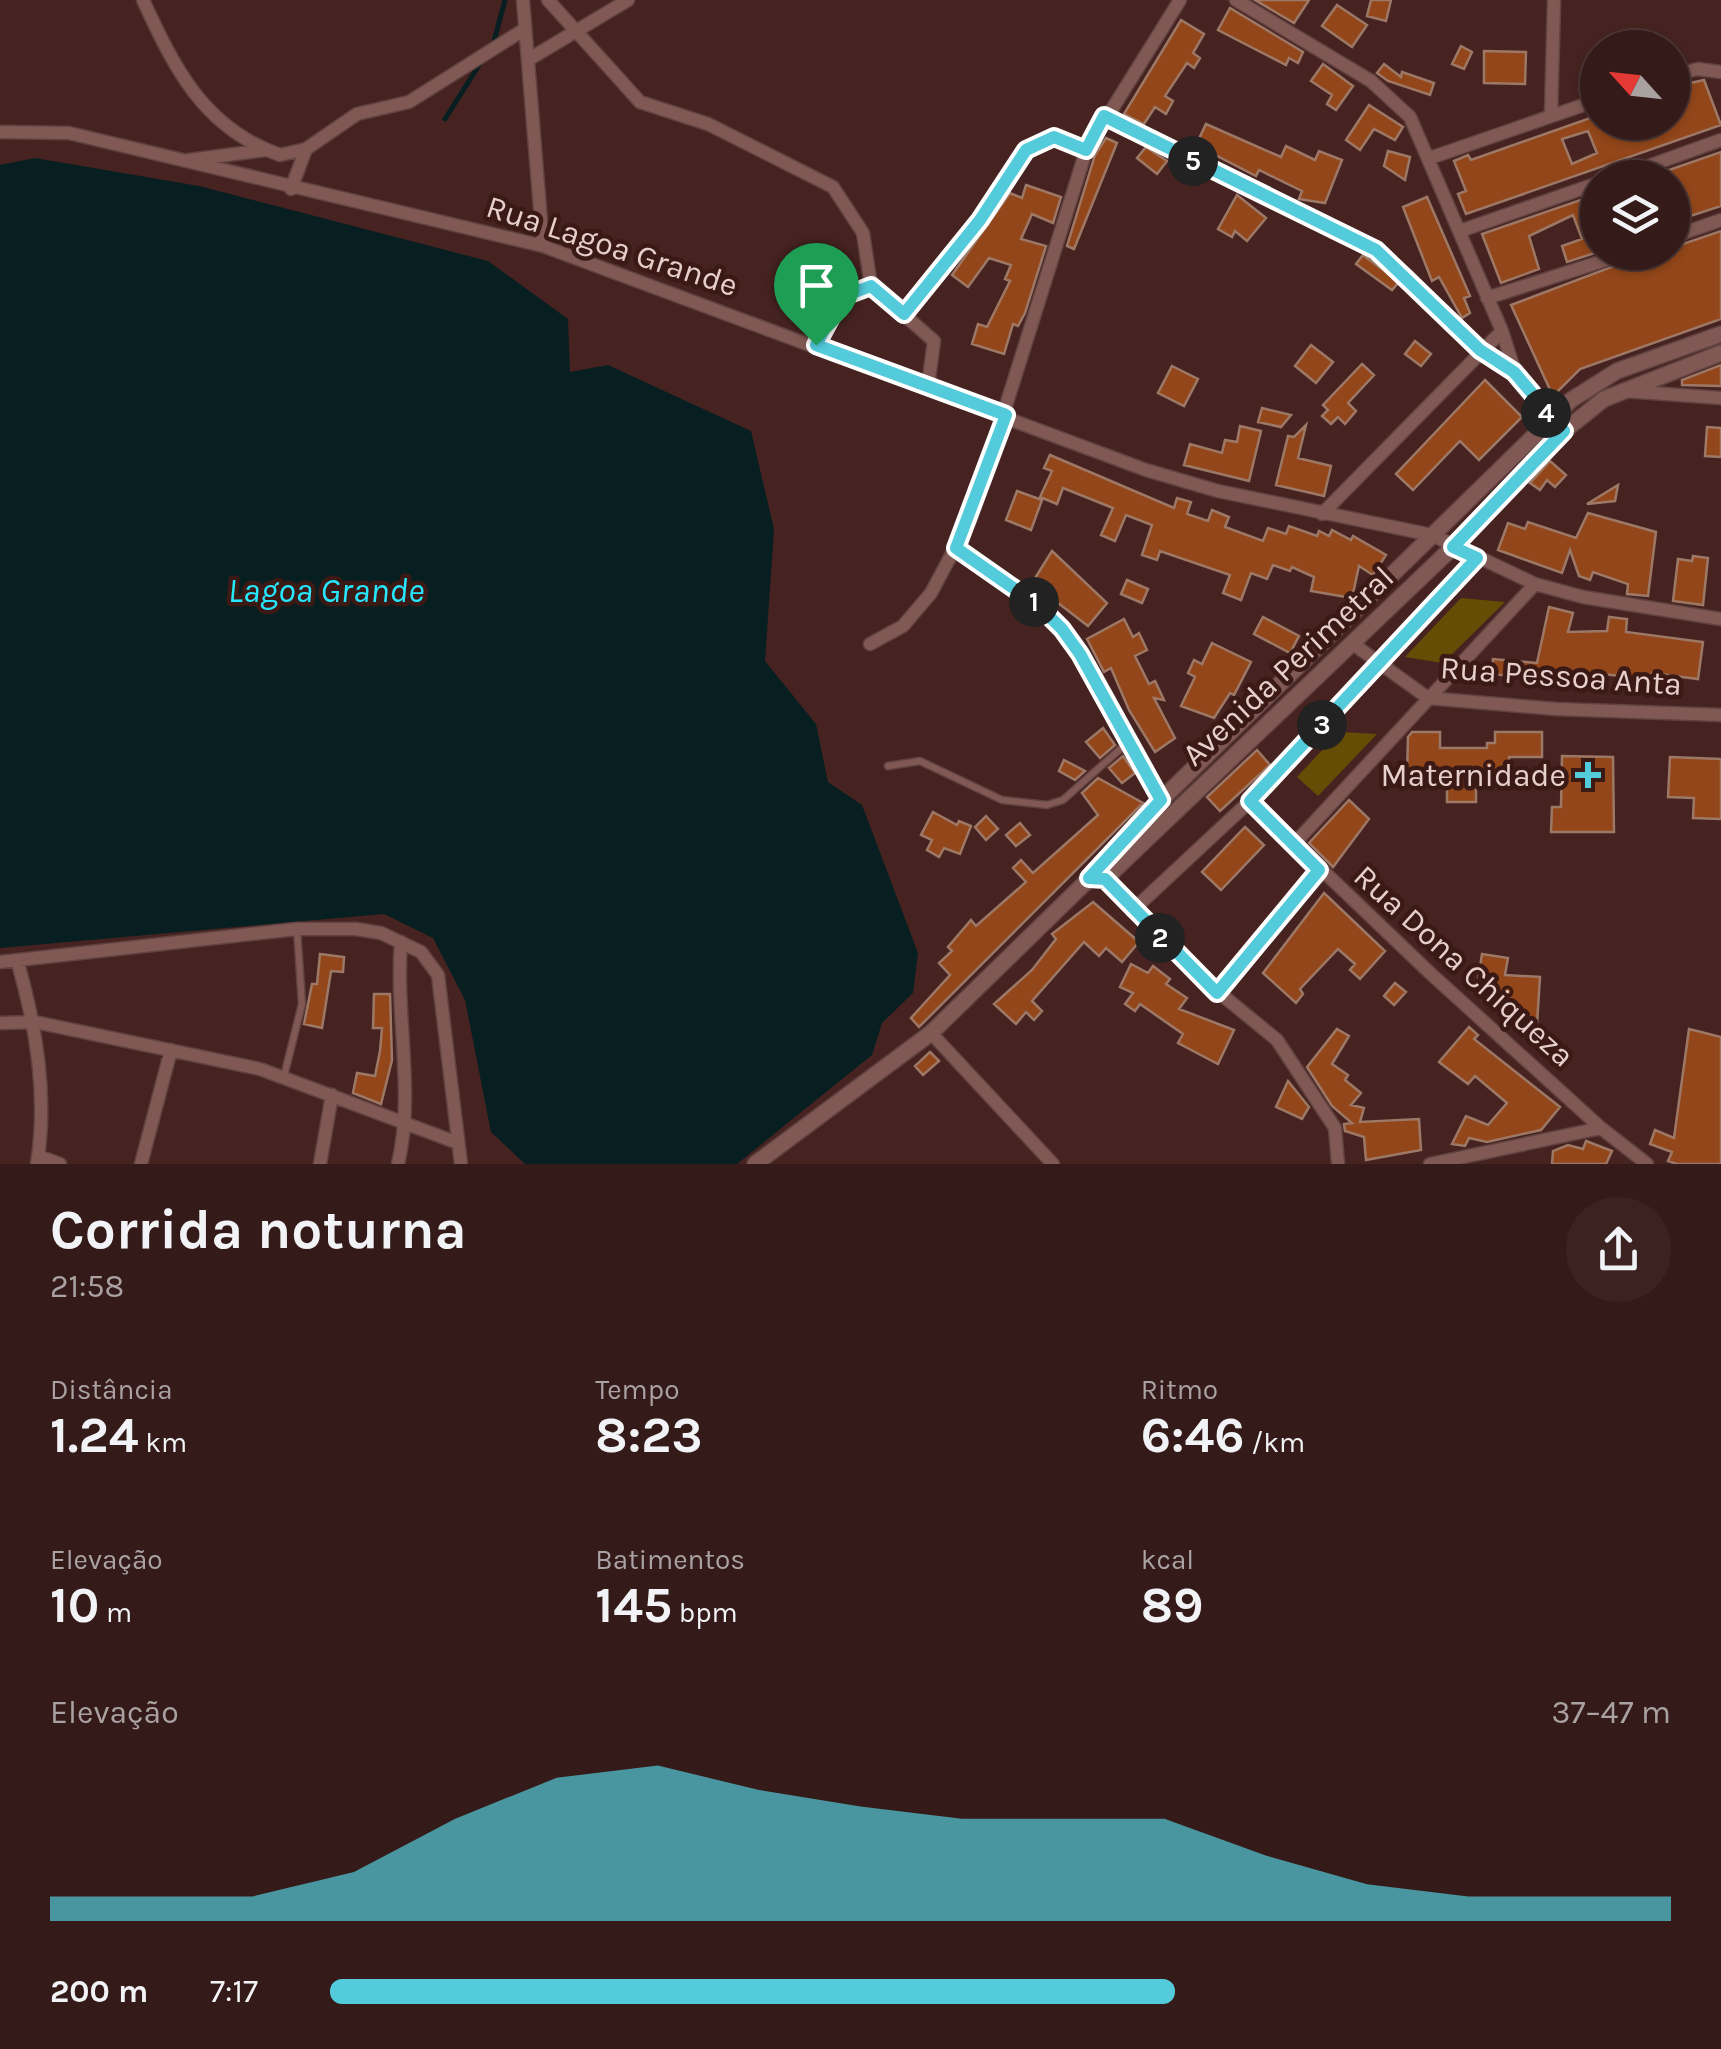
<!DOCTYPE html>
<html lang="pt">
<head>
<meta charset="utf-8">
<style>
  :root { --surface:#341a18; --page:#3c2321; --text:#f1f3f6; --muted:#a9a1a2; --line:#4e3837; --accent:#53cbdb }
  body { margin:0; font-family:Karla,sans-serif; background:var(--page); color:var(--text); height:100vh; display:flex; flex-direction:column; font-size:38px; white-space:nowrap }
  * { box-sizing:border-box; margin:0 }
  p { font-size:32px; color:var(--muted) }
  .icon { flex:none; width:55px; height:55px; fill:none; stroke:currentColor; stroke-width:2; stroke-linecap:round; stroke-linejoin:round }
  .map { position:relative; height:1164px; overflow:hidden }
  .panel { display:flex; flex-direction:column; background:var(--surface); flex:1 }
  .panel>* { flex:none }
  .needle { width:65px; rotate:297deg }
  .fabs { position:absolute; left:1580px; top:30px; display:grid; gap:20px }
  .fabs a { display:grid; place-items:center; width:110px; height:110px; border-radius:50%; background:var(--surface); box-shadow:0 2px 8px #0004,0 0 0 2px var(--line); font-size:50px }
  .pin { position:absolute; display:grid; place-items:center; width:85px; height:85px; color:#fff; margin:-102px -42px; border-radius:50% 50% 50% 0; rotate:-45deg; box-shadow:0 0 10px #0007 }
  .pin .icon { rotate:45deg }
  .km { position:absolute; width:50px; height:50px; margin:-25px; border-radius:50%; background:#222; color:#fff; font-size:28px; line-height:50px; text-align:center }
  .round { display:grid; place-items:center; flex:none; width:105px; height:105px; border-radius:52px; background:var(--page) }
  .head { display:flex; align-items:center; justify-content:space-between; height:170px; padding:0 50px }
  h1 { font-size:55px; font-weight:700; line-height:75px }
  .stats { display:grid; grid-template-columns:repeat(3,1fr); gap:15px; height:170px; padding:10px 50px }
  .stats div { display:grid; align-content:center }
  .stats b { font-size:50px; font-weight:700 }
  .stats small { font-size:28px; font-weight:400 }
  .stats p { font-size:28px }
  .chart { height:280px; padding:20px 50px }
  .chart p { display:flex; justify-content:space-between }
  .chart svg { width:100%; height:180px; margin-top:10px; fill:var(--accent); opacity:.7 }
  ul { padding:0 50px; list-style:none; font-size:32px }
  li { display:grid; grid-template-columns:160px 120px 1fr; align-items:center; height:75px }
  li i { height:25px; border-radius:12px; background:var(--accent) }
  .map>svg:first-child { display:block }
  .green { fill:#654d05 }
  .water { fill:#081f22 }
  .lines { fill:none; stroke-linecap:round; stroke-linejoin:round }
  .stream { stroke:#081f22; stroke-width:5 }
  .building { fill:#924619; stroke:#9d7866; stroke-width:2.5; fill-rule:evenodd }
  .service-casing { stroke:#604240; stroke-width:9 }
  .minor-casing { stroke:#604240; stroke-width:15 }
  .tertiary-casing { stroke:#604240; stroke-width:18 }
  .service { stroke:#805954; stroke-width:6 }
  .minor { stroke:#805954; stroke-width:12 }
  .tertiary { stroke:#805954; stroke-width:15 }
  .route-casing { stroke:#fff; stroke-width:20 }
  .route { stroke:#53cbdb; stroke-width:12 }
  .poi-dot { fill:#53cbdb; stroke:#3b1a16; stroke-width:4 }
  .labels { text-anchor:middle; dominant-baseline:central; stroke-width:9; stroke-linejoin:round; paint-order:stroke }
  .street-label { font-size:32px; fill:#e7cfcc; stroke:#3b1a16 }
  .poi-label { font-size:32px; fill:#e7cfcc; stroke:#3b1a16; text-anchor:end }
  .water-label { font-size:35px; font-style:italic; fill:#26e7fd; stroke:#3b1a16 }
</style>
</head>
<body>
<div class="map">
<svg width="1721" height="1164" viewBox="0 0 1721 1164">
  <rect width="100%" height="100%" fill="#462320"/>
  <path class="green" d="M1461,598L1505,602L1443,663L1405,657Z
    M1339,732L1377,734L1318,796L1297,777Z"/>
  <path class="water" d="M35,158L199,186L488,261L568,319L570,372L608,365L751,431L774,529L765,661L816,724L828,782L862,805L918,953L913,993L882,1023L872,1055L737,1164H525L491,1132L465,1000L433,938L384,914L0,948V165Z"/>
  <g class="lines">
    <path class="stream" d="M493,45L505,0
      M445,119L481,62"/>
  </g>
  <path class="building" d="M1255,0H1309L1294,23Z
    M1371,0H1391L1386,21L1367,16Z
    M1337,5L1367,25L1352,47L1322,26Z
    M1230,8L1303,52L1298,63L1289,58L1286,65L1218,30Z
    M1181,20L1204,34L1193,53L1200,58L1194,68L1187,63L1165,96L1173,101L1166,114L1155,107L1144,124L1124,114Z
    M1461,46L1472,52L1464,69L1452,64Z
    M1484,51L1526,52L1525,84L1484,83Z
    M1323,64L1353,86L1336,110L1327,104L1332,95L1311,81Z
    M1384,64L1401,77L1402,72L1434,83L1430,95L1388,81L1377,73Z
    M1704,80L1721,125L1466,214L1458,194L1466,191L1454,161L1468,155L1471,160L1593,117L1595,122H1672V87ZM1588,131L1597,153L1572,164L1562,139Z
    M1369,105L1403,127L1395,140L1374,129L1360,150L1346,140Z
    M1206,124L1281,157L1286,146L1315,160L1319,151L1342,160L1325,203L1299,199L1302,191L1259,170L1256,176L1196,145Z
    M1106,138L1117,143L1074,249L1067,246L1095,155Z
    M1146,147L1167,161L1157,174L1137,158Z
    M1388,151L1410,157L1405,180L1384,166Z
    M1721,152V206L1672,222V178H1646Z
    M1026,185L1061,197L1053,223L1032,214L1021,239L1046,246L1025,313L1018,326L1013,324L1004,354L972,344L978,324L987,327L1010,281L1005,279L1011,265L989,258L968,287L952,275L1010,193L1022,198Z
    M1598,194V219L1592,221L1598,252L1567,262L1562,246L1582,239L1573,215L1529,236L1539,269L1501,283L1482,234Z
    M1237,195L1266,218L1247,241L1235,231L1232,237L1218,229Z
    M1427,197L1470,296L1464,298L1470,313L1462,318L1439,277L1432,281L1403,207Z
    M1721,231V319L1580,369L1553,396L1511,305L1651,252H1676L1674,247Z
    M1363,255L1399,282L1392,290L1356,264Z
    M1415,341L1431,354L1421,366L1405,354Z
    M1311,345L1333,362L1316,383L1295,366Z
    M1362,364L1374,375L1348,403L1356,411L1345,424L1338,417L1331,424L1322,416L1328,410L1323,405Z
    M1721,365V386L1682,385V380Z
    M1172,366L1198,379L1184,406L1158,393Z
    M1485,380L1522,417L1479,460L1460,441L1413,490L1396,474Z
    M1262,408L1291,415L1281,427L1258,422Z
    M1306,425L1298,458L1331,466L1324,496L1276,485L1288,436L1294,437Z
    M1240,426L1261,431L1249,481L1184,465L1190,444L1222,453L1225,440L1237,442Z
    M1707,427L1721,428V457L1705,456Z
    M1050,455L1174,508L1177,498L1191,502L1187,514L1208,521L1212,510L1229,517L1225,527L1263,541L1268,528L1286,534L1289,526L1317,536L1319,531L1329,536L1332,530L1351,540L1353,536L1386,555L1373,575L1359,566L1352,598L1311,591L1314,577L1292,567L1290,571L1273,565L1267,579L1251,573L1241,600L1223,593L1230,575L1160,551L1157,560L1142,555L1152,525L1126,515L1115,541L1101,535L1113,508L1063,488L1057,504L1040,497L1052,471L1044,468Z
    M1550,461L1566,475L1555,487L1547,480L1540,490L1530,483Z
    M1618,485L1615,501L1587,504Z
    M1017,491L1042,500L1031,530L1006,520Z
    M1588,513L1656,532L1648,596L1627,594L1628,584L1593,572L1590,580L1579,576L1570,550L1562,573L1498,550L1508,523L1525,529L1528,522L1576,538Z
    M1052,551L1107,603L1088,626L1032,583Z
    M1693,556L1708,558L1703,605L1673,601L1678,559L1692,561Z
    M1127,580L1148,589L1142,603L1121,594Z
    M1549,607L1573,613L1568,632L1607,631L1609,617L1627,619L1626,632L1703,642L1698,679L1652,673L1650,689L1628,686L1629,677L1603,674L1602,683L1591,682V676L1549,671L1547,680L1492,674L1493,659L1537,663Z
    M1263,617L1299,636L1290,653L1254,634Z
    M1124,619L1133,637L1139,633L1147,650L1135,656L1149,684L1155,681L1164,700L1154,698L1175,738L1155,752L1129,710L1111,668L1104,672L1087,639Z
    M1212,643L1251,662L1234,695L1230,693L1214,718L1181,706L1195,677L1188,673L1194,660L1202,664Z
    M1103,728L1115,745L1100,758L1086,742Z
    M1412,732H1440V748H1487V743H1495V732H1542V757H1509V775L1476,776V802H1447V774L1407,773L1408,737Z
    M1257,750L1270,765L1220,811L1207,797Z
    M1123,756L1135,773L1122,783L1109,768Z
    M1562,756L1613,757L1614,832H1551L1552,807H1561Z
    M1670,757L1721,759V819L1693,818L1694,798L1668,797Z
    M1064,760L1085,771L1075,780L1059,771Z
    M1098,778L1143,803L919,1027L911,1018L950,975L939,963L952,951L948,947L971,920L976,926L1026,882L1013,868L1021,860L1033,873L1098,815L1082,793Z
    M1349,800L1369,819L1333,867L1309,843Z
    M933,812L957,825L959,821L971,826L960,854L944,848L939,857L927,850L932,840L921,835Z
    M986,816L998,829L986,840L975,827Z
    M1020,823L1030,835L1016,846L1006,835Z
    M1245,827L1264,845L1221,890L1202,872Z
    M1324,893L1385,951L1360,979L1350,970L1355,964L1338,949L1300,989L1303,994L1296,1003L1263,973Z
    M1093,902L1139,942L1122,962L1106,948L1099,956L1084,942L1032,1001L1042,1011L1034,1020L1026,1012L1016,1024L994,1004L1032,970L1056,939L1052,934Z
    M320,954L344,957L343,972L331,971L322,1028L304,1024L312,984H317Z
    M1482,954L1508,958L1505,975L1540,977L1537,1024L1517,1023L1518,1007L1483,1001L1484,994L1476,993Z
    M1131,964L1148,973L1153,966L1170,979L1166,984L1187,998L1179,1009L1234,1030L1218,1064L1178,1043L1183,1034L1140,1004L1135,1011L1125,1004L1133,993L1120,987Z
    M1395,983L1406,992L1394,1005L1384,996Z
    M374,994H390L392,1060L381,1104L353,1093L357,1073L375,1076L380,1051L382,1028H373Z
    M1469,1027L1478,1035L1474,1039L1560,1107L1541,1130L1487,1142L1469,1138L1465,1146L1452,1144L1466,1116L1488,1125L1507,1103L1475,1076L1468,1084L1439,1062Z
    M1337,1029L1349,1036L1332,1064L1348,1075L1345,1080L1361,1093L1351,1105L1364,1108L1360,1122L1419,1119L1421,1150L1366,1160L1364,1137L1345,1131L1344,1124L1352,1123L1332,1106L1307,1067Z
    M1689,1029L1721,1037V1164H1677L1668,1161L1672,1152L1650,1144L1655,1130L1674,1138Z
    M930,1052L939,1061L923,1075L915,1066Z
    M1288,1081L1309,1107L1302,1119L1276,1107Z
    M1586,1141L1612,1151L1606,1164H1552L1553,1151L1568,1145L1583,1149Z"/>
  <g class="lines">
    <defs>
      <path id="service" d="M888,766L920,761L1002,800L1047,805L1063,800L1127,743
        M284,1076L302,1004L297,929"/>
      <path id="minor" d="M143,0C174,67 203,128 280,155L306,149L357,114L409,102L525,29
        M523,0L543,246
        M548,0L640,102L708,124L833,187L863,233L871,286L934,341L928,386
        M1236,0L1371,81L1410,117L1502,331L1515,372L1564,431
        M531,58L628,0
        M1672,75L1698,69L1721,72
        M1104,116L1357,238L1408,276L1480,351L1515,372
        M1551,116L1554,0
        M0,132L69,133L543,246L1146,470L1218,491L1432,535L1535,584L1583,597L1721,619
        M1430,158L1598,100
        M189,160L266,150
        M1615,178L1721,140
        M291,189L306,149
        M1460,231L1598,183
        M1672,237L1721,220
        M1487,298L1631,252
        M904,314L980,220L1026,151L1054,137L1086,151
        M816,345L842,297L871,286
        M1624,391L1721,398
        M1322,514L1502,331
        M956,548C992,572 1030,595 1060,627C1104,676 1128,744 1161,800
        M870,644L903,626L931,593L970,520L1086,151L1180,0
        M1353,644L1428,698L1556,709L1721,715
        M1250,801L1430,973L1601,1128L1647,1164
        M1293,845L1535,584
        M1105,879L1194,972L1277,1040L1335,1128L1338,1164
        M1132,911L1250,801L1477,558
        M17,960C36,1026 48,1095 37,1164
        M0,962L297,929H356L381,933L421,952L438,975L461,1164
        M1217,993L1319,870
        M0,1023L35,1022L260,1069L458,1143
        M931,1033L1053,1164
        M38,1156L60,1164
        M141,1164L171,1050
        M320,1164L332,1095
        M398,1164C415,1092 395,1016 401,942
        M1430,1164L1601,1128"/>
      <path id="tertiary" d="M1089,879H1105L1453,547L1564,431L1604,399L1721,353
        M755,1164L931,1033L1089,879L1161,800L1571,400L1617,371L1721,334"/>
    </defs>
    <use href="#service" class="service-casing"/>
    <use href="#minor" class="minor-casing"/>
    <use href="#tertiary" class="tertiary-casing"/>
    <use href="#service" class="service"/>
    <use href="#minor" class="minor"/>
    <use href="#tertiary" class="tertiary"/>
  </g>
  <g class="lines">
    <defs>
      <path id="route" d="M1104,116L1376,250L1480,350L1514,372L1564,431L1453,547L1477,558L1250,801L1319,870L1217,993L1105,879L1089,878L1161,800L1080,654L1062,629L1039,606L956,548L1006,415L816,345L842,297L871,286L904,314L980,220L1026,150L1054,137L1086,150Z"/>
    </defs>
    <use href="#route" class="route-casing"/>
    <use href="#route" class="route"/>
  </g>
  <path class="poi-dot" d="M1583 760h10v10h10v10h-10v10h-10v-10h-10v-10h10z"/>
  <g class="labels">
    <g class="street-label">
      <text transform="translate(612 246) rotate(18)">Rua Lagoa Grande</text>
      <text transform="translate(1288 666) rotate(-43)">Avenida Perimetral</text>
      <text transform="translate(1561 676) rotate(4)">Rua Pessoa Anta</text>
      <text transform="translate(1464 966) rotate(42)">Rua Dona Chiqueza</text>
    </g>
    <g class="poi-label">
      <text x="1566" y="775">Maternidade</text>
    </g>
    <g class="water-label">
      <text x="326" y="590">Lagoa Grande</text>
    </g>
  </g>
</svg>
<div class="fabs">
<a><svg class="needle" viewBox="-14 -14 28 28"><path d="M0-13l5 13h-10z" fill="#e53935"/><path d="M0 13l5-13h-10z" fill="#a9a1a2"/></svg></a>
<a><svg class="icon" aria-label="layers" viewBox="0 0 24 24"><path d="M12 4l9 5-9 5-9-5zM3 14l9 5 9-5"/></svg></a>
</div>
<div class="pin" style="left:816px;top:345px;background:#1e9e55"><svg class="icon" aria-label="arrive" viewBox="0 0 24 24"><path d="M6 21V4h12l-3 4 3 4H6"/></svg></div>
<b class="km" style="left:1034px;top:602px">1</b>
<b class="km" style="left:1160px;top:938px">2</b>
<b class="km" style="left:1322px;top:725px">3</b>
<b class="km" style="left:1546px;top:413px">4</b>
<b class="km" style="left:1193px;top:161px">5</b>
</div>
<section class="panel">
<div class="head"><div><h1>Corrida noturna</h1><p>21:58</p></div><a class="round"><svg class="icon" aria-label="share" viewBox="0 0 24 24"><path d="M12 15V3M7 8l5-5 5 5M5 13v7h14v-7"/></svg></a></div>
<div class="stats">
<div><p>Distância</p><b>1.24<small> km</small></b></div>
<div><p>Tempo</p><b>8:23</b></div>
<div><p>Ritmo</p><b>6:46<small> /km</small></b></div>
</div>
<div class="stats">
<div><p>Elevação</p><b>10<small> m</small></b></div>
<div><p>Batimentos</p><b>145<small> bpm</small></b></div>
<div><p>kcal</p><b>89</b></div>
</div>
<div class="chart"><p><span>Elevação</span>37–47 m</p>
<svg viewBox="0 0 160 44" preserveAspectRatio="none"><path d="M0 44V38L10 38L20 38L30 32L40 19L50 9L60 6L70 12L80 16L90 19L100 19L110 19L120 28L130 35L140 38L150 38L160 38V44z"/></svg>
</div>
<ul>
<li><b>200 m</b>7:17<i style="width:63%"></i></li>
</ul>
</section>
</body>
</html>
